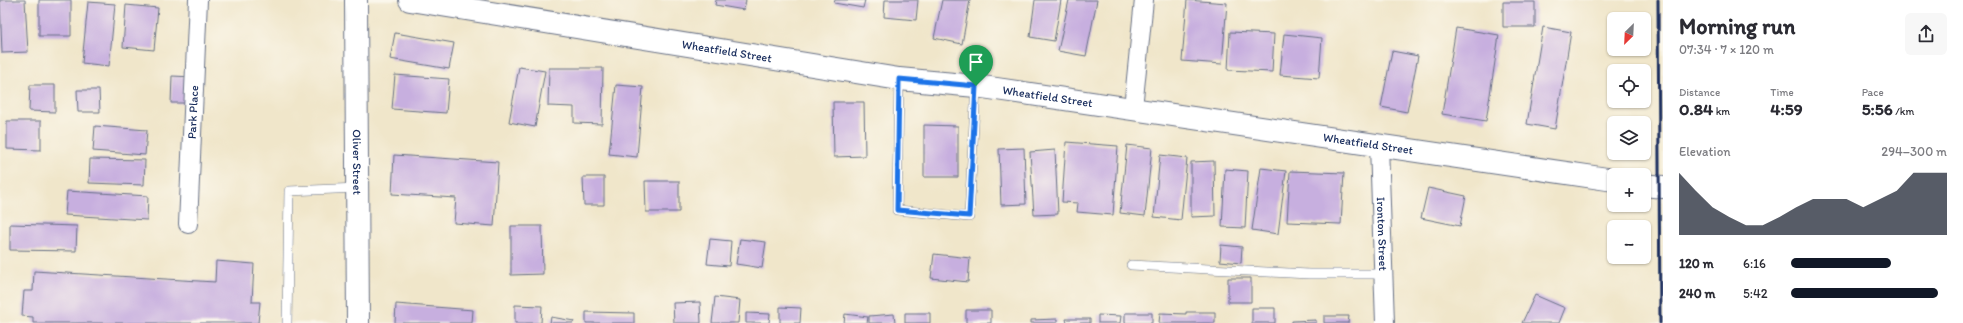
<!DOCTYPE html>
<html lang="en">
<head>
<meta charset="utf-8">
<style>
  :root { --surface:#fff; --page:#f7f7f7; --text:#2b2b33; --muted:#7c7c81; --accent:#111827 }
  body { margin:0; font-family:Itim,sans-serif; background:var(--page); color:var(--text); height:100vh; display:flex; flex-direction:column; font-size:15px; white-space:nowrap }
  * { box-sizing:border-box; margin:0 }
  p { font-size:13px; color:var(--muted) }
  .icon { flex:none; width:22px; height:22px; fill:none; stroke:currentColor; stroke-width:2; stroke-linecap:round; stroke-linejoin:round }
  .map { position:relative; flex:1; overflow:hidden }
  .panel { display:flex; flex-direction:column; background:var(--surface); width:300px }
  .panel>* { flex:none }
  .needle { width:26px; rotate:204deg }
  .fabs { position:absolute; left:1607px; top:12px; display:grid; gap:8px }
  .fabs a { display:grid; place-items:center; width:44px; height:44px; border-radius:6px; background:var(--surface); box-shadow:0 1px 3px #0004; font-size:20px }
  .pin { position:absolute; display:grid; place-items:center; width:34px; height:34px; color:#fff; margin:-41px -17px; border-radius:50% 50% 50% 0; rotate:-45deg; box-shadow:0 0 4px #0007 }
  .pin .icon { rotate:45deg }
  .round { display:grid; place-items:center; flex:none; width:42px; height:42px; border-radius:6px; background:var(--page) }
  .overview { display:flex; align-items:center; justify-content:space-between; height:68px; padding:0 16px }
  h1 { font-size:22px; font-weight:700; line-height:30px }
  .metrics { display:grid; grid-template-columns:repeat(3,1fr); gap:6px; height:68px; padding:4px 16px }
  .metrics div { display:grid; align-content:center }
  .metrics b { font-size:17px; font-weight:700 }
  .metrics small { font-size:11px; font-weight:400 }
  .metrics p { font-size:11px }
  .chart { height:112px; padding:8px 16px }
  .chart p { display:flex; justify-content:space-between }
  .chart svg { width:100%; height:72px; margin-top:4px; fill:var(--accent); opacity:.7 }
  ul { padding:0 16px; list-style:none; font-size:13px }
  li { display:grid; grid-template-columns:64px 48px 1fr; align-items:center; height:30px }
  li i { height:10px; border-radius:5px; background:var(--accent) }
  main { display:flex; flex:1; min-height:0 }
  .map>svg:first-child { display:block }
  .building { fill:#c7afdf }
  .lines { fill:none; stroke-linecap:round; stroke-linejoin:round }
  .lane-casing { stroke:#666f84; stroke-width:10 }
  .street-casing { stroke:#666f84; stroke-width:20 }
  .secondary-casing { stroke:#666f84; stroke-width:24 }
  .primary-casing { stroke:#666f84; stroke-width:24 }
  .lane { stroke:#fff; stroke-width:9 }
  .street { stroke:#fff; stroke-width:18 }
  .secondary { stroke:#fff; stroke-width:22 }
  .primary { stroke:#fff; stroke-width:22 }
  .rail { stroke:#1b2f5e; stroke-width:3 }
  .route-casing { stroke:#fff; stroke-width:8 }
  .route { stroke:#1a73e8; stroke-width:5 }
  .labels { text-anchor:middle; dominant-baseline:central; stroke-width:3; stroke-linejoin:round; paint-order:stroke }
  .street-label { font-size:12px; fill:#1b2f5e; stroke:#fbf7ec }
</style>
</head>
<body>
<main>
<div class="map">
<svg width="1663" height="323" viewBox="0 0 1663 323">
  <rect width="100%" height="100%" fill="#fbf7ec"/>
  <filter id="ink" filterUnits="userSpaceOnUse"><feTurbulence type="fractalNoise" baseFrequency=".025" numOctaves="2"/><feDisplacementMap in="SourceGraphic" scale="8" xChannelSelector="R" yChannelSelector="G"/><feConvolveMatrix kernelMatrix="1 2 1 2 8 2 1 2 1" color-interpolation-filters="sRGB"/></filter>
  <filter id="wash" filterUnits="userSpaceOnUse"><feTurbulence type="fractalNoise" baseFrequency=".012" numOctaves="4" result="noise"/><feDisplacementMap in="SourceGraphic" scale="16" xChannelSelector="R" yChannelSelector="G"/><feGaussianBlur stdDeviation="0.9" result="paint"/><feColorMatrix in="noise" values="0 0 0 0 0 0 0 0 0 0 0 0 0 0 0 0 0 1.4 0 .05"/><feComposite in="paint" operator="in"/></filter>
  <g filter="url(#wash)">
    <rect width="100%" height="100%" fill="#f0e6ca"/>
    <g id="blocks">
      <path class="building" d="M0,0H25L28,52L2,53Z
        M39,0H71V36H39Z
        M716,0H746L744,10L715,5Z
        M835,0H865L863,8L834,3Z
        M885,0H918L916,20L884,17Z
        M942,0H970L962,44L934,38Z
        M1035,0H1061L1054,41L1030,37Z
        M1069,0H1097L1086,56L1058,51Z
        M1187,0L1227,3L1222,64L1182,61Z
        M88,2L115,4L109,66L82,63Z
        M1503,2H1535V27H1503Z
        M126,5L158,8L154,50L123,47Z
        M1543,27L1571,32L1555,129L1527,124Z
        M1456,28L1499,35L1486,121L1442,114Z
        M1230,32L1274,34L1272,72L1228,70Z
        M395,33L454,43L449,69L390,59Z
        M1284,34L1322,38L1319,78L1280,75Z
        M1392,51L1418,56L1407,112L1381,107Z
        M519,67L545,71L535,127L509,122Z
        M549,68H603L602,124L574,123V107L548,106Z
        M395,75L449,79L446,113L392,109Z
        M172,76L193,77L192,103H171Z
        M30,85H55V112L29,111Z
        M616,85L643,87L637,157L609,154Z
        M77,90H99L100,112H78Z
        M833,102H864L865,156L834,157Z
        M7,121H41V150L7,149Z
        M924,125L958,126V177H924Z
        M95,126L147,130L145,155L93,151Z
        M1066,142L1118,146L1113,215L1077,212L1078,203L1062,202Z
        M1127,145L1152,148L1145,216L1120,213Z
        M1024,148L1026,204L1001,205L999,149Z
        M1055,150L1058,214L1034,215L1030,152Z
        M394,155L498,162L494,226L454,223L456,198L392,194Z
        M1160,155L1187,158L1181,220L1154,217Z
        M90,159L145,160L144,185L89,183Z
        M1214,161L1215,216L1191,217V162Z
        M1261,168L1286,171L1278,234L1252,230Z
        M1225,169L1248,171L1245,228L1222,227Z
        M1290,171L1344,173L1341,224L1287,222Z
        M583,177H604V205H584Z
        M645,181H679V212H646Z
        M1428,188L1466,196L1460,226L1421,218Z
        M67,191L148,196L147,220L65,215Z
        M10,224L77,226L76,251L10,250Z
        M511,226H542L543,274L511,275Z
        M710,239L731,241L729,266L707,264Z
        M740,239L766,242L762,268L736,264Z
        M1221,245L1242,247L1241,263L1220,261Z
        M934,254L970,258L968,282L931,278Z
        M216,261L254,264L252,302H260L258,323H33V317L22,316L24,291H33L34,271L215,282Z
        M1228,278H1251V302H1228Z
        M1535,295L1565,308L1559,323H1522Z
        M715,297L740,300L738,323H712Z
        M700,302L701,323H674L673,303Z
        M396,304L473,310L472,323H395Z
        M515,305L542,306L541,323H515Z
        M780,307L801,308L800,323H780Z
        M1252,308H1275V323H1252Z
        M966,310H991V323H966Z
        M586,312L634,313V323H586Z
        M1186,312H1215V323H1159L1160,313L1186,314Z
        M746,313L770,314L769,323H746Z
        M905,313H930V323H905Z
        M1125,313H1152V323H1125Z
        M845,314L868,317L867,323H844Z
        M894,314L895,323H869V316Z
        M1098,315L1121,316L1120,323H1098Z
        M1324,316H1349L1348,323H1324Z
        M551,317L574,321L573,323H550Z
        M1057,319V323H1031V320Z
        M1066,319H1090V323H1067Z
        M1316,320V323H1292V321Z"/>
    </g>
  </g>
  <g filter="url(#ink)">
    <use href="#blocks" fill-opacity="0" stroke="#666f84" stroke-width="1"/>
    <g class="lines">
      <defs>
        <path id="lane" d="M899,79L897,210L969,217L976,86
          M1131,265L1309,274H1384
          M287,323L289,191L358,188"/>
        <g id="street">
          <path d="M1133,108L1144,0"/>
          <path id="s1" d="M1379,145L1385,323"/>
          <path id="s2" d="M188,224L198,0"/>
        </g>
        <g id="secondary">
          <path id="s3" d="M356,0L358,323"/>
        </g>
        <g id="primary">
          <path id="s4" d="M410,0L899,79L976,86L1614,180"/>
          <path d="M1644,185L1663,187"/>
        </g>
      </defs>
      <use href="#lane" class="lane-casing"/>
      <use href="#street" class="street-casing"/>
      <use href="#secondary" class="secondary-casing"/>
      <use href="#primary" class="primary-casing"/>
      <use href="#lane" class="lane"/>
      <use href="#street" class="street"/>
      <use href="#secondary" class="secondary"/>
      <use href="#primary" class="primary"/>
      <path class="rail" d="M1658,0L1660,323"/>
    </g>
  </g>
  <g class="lines" filter="url(#ink)">
    <defs>
      <path id="route" d="M899,79L976,86L969,216L897,210Z"/>
    </defs>
    <use href="#route" class="route-casing"/>
    <use href="#route" class="route"/>
  </g>
  <g class="labels">
    <g class="street-label">
      <text stroke="none"><textPath href="#s4" startOffset="321">Wheatfield Street</textPath></text>
      <text stroke="none"><textPath href="#s4" startOffset="645">Wheatfield Street</textPath></text>
      <text stroke="none"><textPath href="#s2" startOffset="112">Park Place</textPath></text>
      <text stroke="none"><textPath href="#s4" startOffset="969">Wheatfield Street</textPath></text>
      <text stroke="none"><textPath href="#s3" startOffset="162">Oliver Street</textPath></text>
      <text stroke="none"><textPath href="#s1" startOffset="89">Ironton Street</textPath></text>
    </g>
  </g>
</svg>
<div class="fabs">
<a><svg class="needle" viewBox="-14 -14 28 28"><path d="M0-13l5 13h-10z" fill="#e53935"/><path d="M0 13l5-13h-10z" fill="#7c7c81"/></svg></a>
<a><svg class="icon" aria-label="locate" viewBox="0 0 24 24"><circle cx="12" cy="12" r="6"/><path d="M12 2v4M12 18v4M2 12h4M18 12h4"/></svg></a>
<a><svg class="icon" aria-label="layers" viewBox="0 0 24 24"><path d="M12 4l9 5-9 5-9-5zM3 14l9 5 9-5"/></svg></a>
<a>+</a>
<a>−</a>
</div>
<div class="pin" style="left:976px;top:86px;background:#1e9e55"><svg class="icon" aria-label="arrive" viewBox="0 0 24 24"><path d="M6 21V4h12l-3 4 3 4H6"/></svg></div>
</div>
<section class="panel">
<div class="overview"><div><h1>Morning run</h1><p>07:34 · 7 × 120 m</p></div><a class="round"><svg class="icon" aria-label="share" viewBox="0 0 24 24"><path d="M12 15V3M7 8l5-5 5 5M5 13v7h14v-7"/></svg></a></div>
<div class="metrics">
<div><p>Distance</p><b>0.84<small> km</small></b></div>
<div><p>Time</p><b>4:59</b></div>
<div><p>Pace</p><b>5:56<small> /km</small></b></div>
</div>
<div class="chart"><p><span>Elevation</span>294–300 m</p>
<svg viewBox="0 0 160 44" preserveAspectRatio="none"><path d="M0 44V6L10 17L20 27L30 33L40 38L50 38L60 33L70 27L80 22L90 22L100 22L110 27L120 22L130 17L140 6L150 6L160 6V44z"/></svg>
</div>
<ul>
<li><b>120 m</b>6:16<i style="width:64%"></i></li>
<li><b>240 m</b>5:42<i style="width:94%"></i></li>
</ul>
</section>
</main>
</body>
</html>
